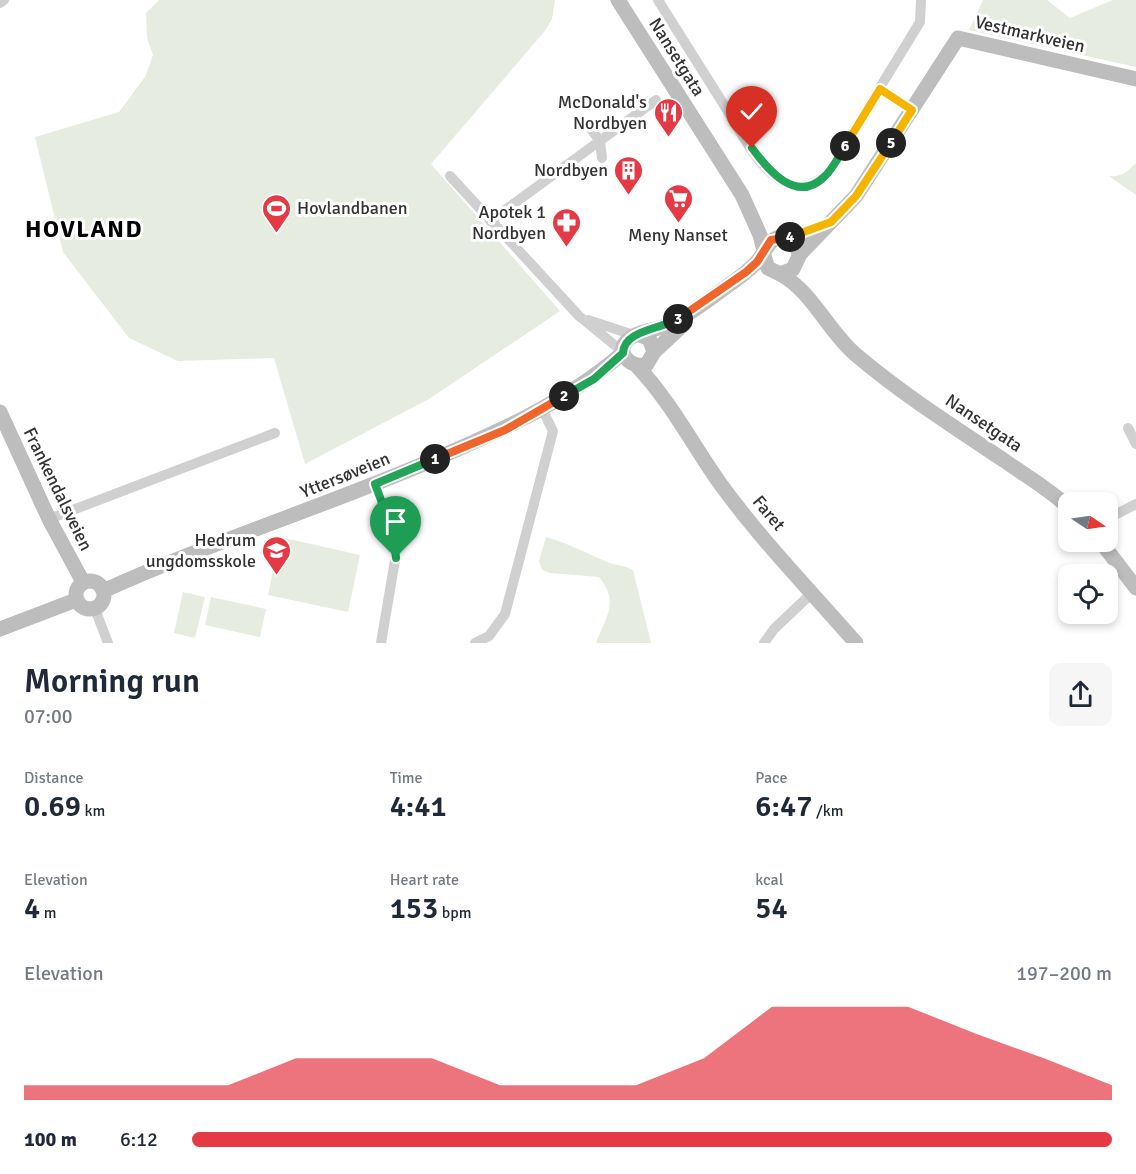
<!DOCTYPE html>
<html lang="en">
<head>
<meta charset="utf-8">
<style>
  :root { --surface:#fff; --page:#f6f6f7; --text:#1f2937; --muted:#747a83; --accent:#e63946 }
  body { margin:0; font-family:Signika,sans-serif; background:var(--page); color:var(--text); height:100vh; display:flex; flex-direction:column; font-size:22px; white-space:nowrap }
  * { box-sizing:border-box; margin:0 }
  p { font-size:20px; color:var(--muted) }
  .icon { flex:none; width:33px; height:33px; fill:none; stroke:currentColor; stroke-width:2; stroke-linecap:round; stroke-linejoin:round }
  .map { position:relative; height:643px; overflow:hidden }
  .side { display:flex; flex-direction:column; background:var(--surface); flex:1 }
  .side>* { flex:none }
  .needle { width:39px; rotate:103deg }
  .buttons { position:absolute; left:1058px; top:492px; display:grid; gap:12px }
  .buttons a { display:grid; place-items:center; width:60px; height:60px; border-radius:12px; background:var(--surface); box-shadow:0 3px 9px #0003; font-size:30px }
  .pin { position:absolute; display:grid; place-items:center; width:51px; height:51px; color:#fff; margin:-62px -26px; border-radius:50% 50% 50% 0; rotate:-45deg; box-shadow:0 0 6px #0007 }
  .pin .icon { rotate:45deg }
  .km { position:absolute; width:30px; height:30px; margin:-15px; border-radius:50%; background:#222; color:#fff; font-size:16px; line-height:30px; text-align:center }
  .round { display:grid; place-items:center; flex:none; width:63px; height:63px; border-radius:12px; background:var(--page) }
  .summary { display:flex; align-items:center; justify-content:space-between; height:102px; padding:0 24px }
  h1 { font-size:33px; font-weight:600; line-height:45px }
  .figures { display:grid; grid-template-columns:repeat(3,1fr); gap:9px; height:102px; padding:6px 24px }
  .figures div { display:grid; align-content:center }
  .figures b { font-size:30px; font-weight:600 }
  .figures small { font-size:16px; font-weight:400 }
  .figures p { font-size:16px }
  .chart { height:168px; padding:12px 24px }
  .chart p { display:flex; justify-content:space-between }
  .chart svg { width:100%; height:108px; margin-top:6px; fill:var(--accent); opacity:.7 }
  ul { padding:0 24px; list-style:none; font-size:20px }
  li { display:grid; grid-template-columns:96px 72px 1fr; align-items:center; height:45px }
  li i { height:15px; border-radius:8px; background:var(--accent) }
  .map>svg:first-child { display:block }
  .green { fill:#e6ecdf }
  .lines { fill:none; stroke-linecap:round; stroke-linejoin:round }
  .street { stroke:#d0d0d0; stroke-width:10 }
  .secondary { stroke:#bdbdbd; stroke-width:15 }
  .split-1-casing { stroke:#fff; stroke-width:12 }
  .split-2-casing { stroke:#fff; stroke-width:12 }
  .split-3-casing { stroke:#fff; stroke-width:12 }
  .split-4-casing { stroke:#fff; stroke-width:12 }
  .split-5-casing { stroke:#fff; stroke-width:12 }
  .split-6-casing { stroke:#fff; stroke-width:12 }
  .split-7-casing { stroke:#fff; stroke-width:12 }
  .split-1 { stroke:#22a559; stroke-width:8 }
  .split-2 { stroke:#f0652b; stroke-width:8 }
  .split-3 { stroke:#22a559; stroke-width:8 }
  .split-4 { stroke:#f0652b; stroke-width:8 }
  .split-5 { stroke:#f5b400; stroke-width:8 }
  .split-6 { stroke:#f5b400; stroke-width:8 }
  .split-7 { stroke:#22a559; stroke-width:8 }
  .labels { text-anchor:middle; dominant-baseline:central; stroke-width:6; stroke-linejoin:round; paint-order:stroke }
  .street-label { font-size:18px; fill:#333; stroke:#fff }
  .poi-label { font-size:18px; fill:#333; stroke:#fff; text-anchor:end }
  .district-label { font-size:24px; font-weight:bold; letter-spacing:1.5px; fill:#000; stroke:#fff }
</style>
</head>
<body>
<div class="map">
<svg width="1136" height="643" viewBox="0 0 1136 643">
  <rect width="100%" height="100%" fill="#fff"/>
  <path class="green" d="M159,0H555L552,19L544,32L431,164L560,311L429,399L305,464L274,358L178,361L129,338L63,252L35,137L119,112L145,77L153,55L147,38L146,13Z
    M983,0H1047L1070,18L1113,0H1136V67L969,30Z
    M1136,163V195L1109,176C1122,177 1127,172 1136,163Z
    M280,537L360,555L348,612L268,595Z
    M546,537C568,543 586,553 607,562C616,566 625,565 633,570L651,643H596C606,616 620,603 599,577L550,573L542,570L539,561Z
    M183,592L205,597L195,638L174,633Z
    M211,597L266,609L260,637L205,625Z"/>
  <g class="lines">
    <path class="street" d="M658,0C680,35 702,70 724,105C740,130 756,166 782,181C800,192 818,184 830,169L920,22L921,0
      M0,3L4,0
      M880,89L912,110
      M587,124L600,141L602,158
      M450,176L579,316L623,352
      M490,221L656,100
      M588,320L634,335
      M1128,428L1136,444
      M375,484L387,511L397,548L381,643
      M49,519L275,433
      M1107,519L1136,504
      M95,609L108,643
      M475,643L489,636L505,614L553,431L542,409
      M764,643L774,629L812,593"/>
    <path class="secondary" d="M618,0L742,195L760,235L764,251
      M800,254L856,196L958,38L1136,79
      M780,274C812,291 828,331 855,354C902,394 954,427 1005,461C1026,476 1049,489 1068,507
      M639,335L649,338L654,352L647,364C631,370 613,351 629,339C638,331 656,330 668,325C688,316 708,300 726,287C736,280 746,273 755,264C767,252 770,229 792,240L800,254L793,269L780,274L768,268L763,253
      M654,352L685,323
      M637,366C670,401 691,442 719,482C760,539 810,590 856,643
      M0,412L49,519L83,582
      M1101,542L1136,588
      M76 595a14 14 0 1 1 28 0a14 14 0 1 1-28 0Z
      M103,591C207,544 316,509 421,465C494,434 562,405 623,353
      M0,629L76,600"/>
  </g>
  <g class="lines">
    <defs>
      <path id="split-1" d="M396,558L393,532L375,484L435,459"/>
      <path id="split-2" d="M435,459L505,430L564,396"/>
      <path id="split-3" d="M564,396L594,379L623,353C624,330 661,329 678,319"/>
      <path id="split-4" d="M678,319L746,272L757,262L771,240L790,237"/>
      <path id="split-5" d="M790,237L831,222L856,196L891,143"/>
      <path id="split-6" d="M845,146L880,89L912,110L891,143"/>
      <path id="split-7" d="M752,148C768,170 796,204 824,177C833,169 839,156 845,146"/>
    </defs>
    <use href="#split-1" class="split-1-casing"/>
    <use href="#split-2" class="split-2-casing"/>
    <use href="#split-3" class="split-3-casing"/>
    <use href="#split-4" class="split-4-casing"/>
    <use href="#split-5" class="split-5-casing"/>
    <use href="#split-6" class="split-6-casing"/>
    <use href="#split-7" class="split-7-casing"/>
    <use href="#split-1" class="split-1"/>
    <use href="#split-2" class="split-2"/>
    <use href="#split-3" class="split-3"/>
    <use href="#split-4" class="split-4"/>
    <use href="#split-5" class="split-5"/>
    <use href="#split-6" class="split-6"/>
    <use href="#split-7" class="split-7"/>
  </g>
  <defs>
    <symbol id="restaurant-pin" viewBox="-11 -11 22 30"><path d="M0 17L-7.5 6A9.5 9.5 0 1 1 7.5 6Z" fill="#e63946" stroke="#fff"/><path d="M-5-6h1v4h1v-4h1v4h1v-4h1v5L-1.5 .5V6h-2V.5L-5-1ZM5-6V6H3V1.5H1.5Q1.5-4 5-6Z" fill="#fff"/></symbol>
    <symbol id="building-pin" viewBox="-11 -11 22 30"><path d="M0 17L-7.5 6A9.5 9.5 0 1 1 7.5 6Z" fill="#e63946" stroke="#fff"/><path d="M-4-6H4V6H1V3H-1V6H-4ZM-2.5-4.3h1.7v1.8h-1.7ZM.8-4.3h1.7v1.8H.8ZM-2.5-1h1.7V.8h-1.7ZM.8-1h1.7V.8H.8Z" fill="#fff"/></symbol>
    <symbol id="supermarket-pin" viewBox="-11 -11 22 30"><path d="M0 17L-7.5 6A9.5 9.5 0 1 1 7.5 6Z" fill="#e63946" stroke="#fff"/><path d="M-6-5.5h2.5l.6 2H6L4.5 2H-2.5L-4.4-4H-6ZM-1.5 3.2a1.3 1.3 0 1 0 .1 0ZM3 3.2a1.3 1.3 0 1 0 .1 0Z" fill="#fff"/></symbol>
    <symbol id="stadium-pin" viewBox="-11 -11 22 30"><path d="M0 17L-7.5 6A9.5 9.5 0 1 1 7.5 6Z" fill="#e63946" stroke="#fff"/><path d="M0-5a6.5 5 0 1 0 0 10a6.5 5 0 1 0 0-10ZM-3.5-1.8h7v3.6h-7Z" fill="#fff"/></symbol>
    <symbol id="pharmacy-pin" viewBox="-11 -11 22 30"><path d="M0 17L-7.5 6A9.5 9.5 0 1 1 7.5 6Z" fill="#e63946" stroke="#fff"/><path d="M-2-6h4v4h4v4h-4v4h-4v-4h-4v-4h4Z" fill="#fff"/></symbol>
    <symbol id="school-pin" viewBox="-11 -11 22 30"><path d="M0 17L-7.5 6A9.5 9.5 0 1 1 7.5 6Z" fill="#e63946" stroke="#fff"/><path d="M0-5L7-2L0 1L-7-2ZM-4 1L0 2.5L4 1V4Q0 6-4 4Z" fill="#fff"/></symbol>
  </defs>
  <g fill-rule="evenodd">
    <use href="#restaurant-pin" x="652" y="96" width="33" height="45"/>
    <use href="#building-pin" x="612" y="154" width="33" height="45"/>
    <use href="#supermarket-pin" x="662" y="182" width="33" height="45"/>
    <use href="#stadium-pin" x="260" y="192" width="33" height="45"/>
    <use href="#pharmacy-pin" x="550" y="206" width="33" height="45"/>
    <use href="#school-pin" x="260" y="534" width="33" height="45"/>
  </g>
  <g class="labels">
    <g class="street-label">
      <text transform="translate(1030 34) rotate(13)">Vestmarkveien</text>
      <text transform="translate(677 57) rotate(58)">Nansetgata</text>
      <text transform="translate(984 423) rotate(34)">Nansetgata</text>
      <text transform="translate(345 475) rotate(-22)">Yttersøveien</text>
      <text transform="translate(58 489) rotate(64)">Frankendalsveien</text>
      <text transform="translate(769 513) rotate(50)">Faret</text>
    </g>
    <g class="poi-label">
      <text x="647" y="102">McDonald's<tspan x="647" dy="21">Nordbyen</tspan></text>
      <text x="608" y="170">Nordbyen</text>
      <text x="297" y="208" text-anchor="start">Hovlandbanen</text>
      <text x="546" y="212">Apotek 1<tspan x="546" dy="21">Nordbyen</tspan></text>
      <text x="678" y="235" text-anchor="middle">Meny Nanset</text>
      <text x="256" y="540">Hedrum<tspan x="256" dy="21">ungdomsskole</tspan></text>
    </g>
    <g class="district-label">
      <text x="84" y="229">HOVLAND</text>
    </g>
  </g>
</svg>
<div class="buttons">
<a><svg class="needle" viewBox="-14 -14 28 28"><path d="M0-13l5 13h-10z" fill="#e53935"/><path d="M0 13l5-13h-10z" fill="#747a83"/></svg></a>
<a><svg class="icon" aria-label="locate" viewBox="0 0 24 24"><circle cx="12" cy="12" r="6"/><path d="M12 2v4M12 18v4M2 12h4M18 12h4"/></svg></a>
</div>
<div class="pin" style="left:396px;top:558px;background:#1e9e55"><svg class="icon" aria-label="arrive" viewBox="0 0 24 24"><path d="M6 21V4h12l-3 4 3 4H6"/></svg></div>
<div class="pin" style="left:752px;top:148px;background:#d93025"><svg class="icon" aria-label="check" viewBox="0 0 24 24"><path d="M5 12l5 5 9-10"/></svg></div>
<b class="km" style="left:435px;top:459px">1</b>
<b class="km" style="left:564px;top:396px">2</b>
<b class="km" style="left:678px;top:319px">3</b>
<b class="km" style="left:790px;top:237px">4</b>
<b class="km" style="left:891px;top:143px">5</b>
<b class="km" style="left:845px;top:146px">6</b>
</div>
<section class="side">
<div class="summary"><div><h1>Morning run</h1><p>07:00</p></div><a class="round"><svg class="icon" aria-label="share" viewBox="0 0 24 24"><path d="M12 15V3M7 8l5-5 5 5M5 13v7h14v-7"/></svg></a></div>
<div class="figures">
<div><p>Distance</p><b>0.69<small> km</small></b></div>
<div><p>Time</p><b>4:41</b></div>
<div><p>Pace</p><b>6:47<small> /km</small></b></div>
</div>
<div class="figures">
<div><p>Elevation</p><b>4<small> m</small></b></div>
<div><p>Heart rate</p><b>153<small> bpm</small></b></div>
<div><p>kcal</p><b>54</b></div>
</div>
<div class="chart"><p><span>Elevation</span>197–200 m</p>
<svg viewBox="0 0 160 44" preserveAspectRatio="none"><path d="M0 44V38L10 38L20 38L30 38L40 27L50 27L60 27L70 38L80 38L90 38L100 27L110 6L120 6L130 6L140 17L150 27L160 38V44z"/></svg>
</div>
<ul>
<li><b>100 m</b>6:12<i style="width:100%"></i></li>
</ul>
</section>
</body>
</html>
